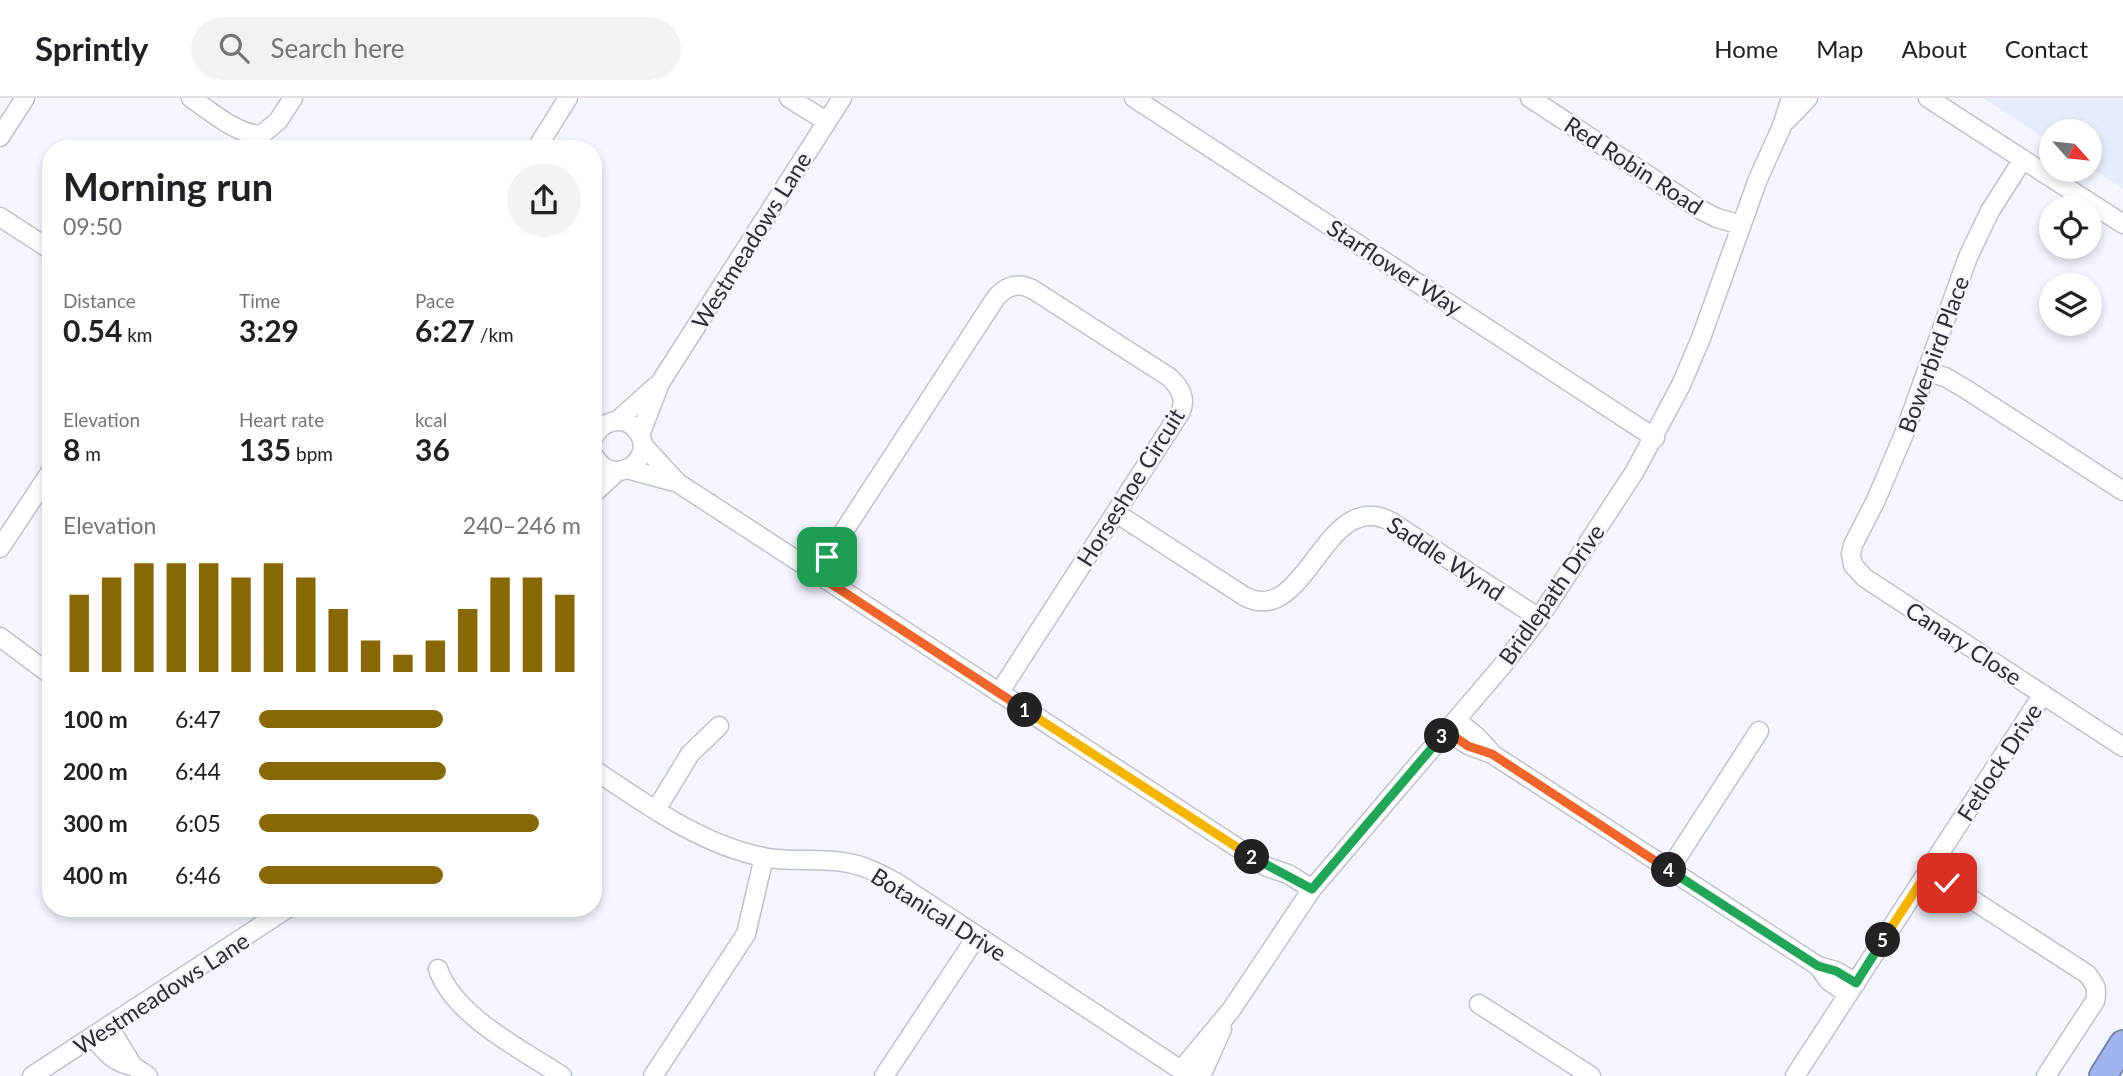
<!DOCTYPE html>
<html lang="en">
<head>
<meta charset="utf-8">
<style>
  :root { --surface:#fff; --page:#f2f2f2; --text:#202124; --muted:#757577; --line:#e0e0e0; --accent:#886804 }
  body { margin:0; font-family:Lato,sans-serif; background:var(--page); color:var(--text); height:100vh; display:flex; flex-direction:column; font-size:26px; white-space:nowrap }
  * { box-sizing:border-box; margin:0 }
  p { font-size:23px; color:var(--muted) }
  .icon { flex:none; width:38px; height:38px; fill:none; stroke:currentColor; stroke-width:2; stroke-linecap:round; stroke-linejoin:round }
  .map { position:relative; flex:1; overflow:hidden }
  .drawer { position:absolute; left:42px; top:42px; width:560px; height:777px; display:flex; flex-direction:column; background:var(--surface); border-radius:28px; box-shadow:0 4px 10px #0003 }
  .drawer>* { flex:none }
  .needle { width:46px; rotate:117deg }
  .tools { position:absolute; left:2039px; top:21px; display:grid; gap:14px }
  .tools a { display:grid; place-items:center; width:63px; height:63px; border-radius:50%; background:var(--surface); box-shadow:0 4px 10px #0003; font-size:35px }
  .pin { position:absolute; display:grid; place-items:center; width:60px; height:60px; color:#fff; margin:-30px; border-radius:14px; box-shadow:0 4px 10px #0006 }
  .km { position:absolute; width:35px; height:35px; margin:-18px; border-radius:50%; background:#222; color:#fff; font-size:19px; line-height:35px; text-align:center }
  .round { display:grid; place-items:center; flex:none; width:74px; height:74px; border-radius:37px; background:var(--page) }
  .headline { display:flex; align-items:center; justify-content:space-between; height:119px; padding:0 21px }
  h1 { font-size:38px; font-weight:700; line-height:52px }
  .metrics { display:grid; grid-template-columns:repeat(3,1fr); gap:10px; height:119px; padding:7px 21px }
  .metrics div { display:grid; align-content:center }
  .metrics b { font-size:30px; font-weight:700 }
  .metrics small { font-size:19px; font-weight:400 }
  .metrics p { font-size:19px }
  .chart { height:196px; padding:14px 21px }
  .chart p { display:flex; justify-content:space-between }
  .chart svg { width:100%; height:126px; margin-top:7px; stroke:var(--accent); stroke-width:6 }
  ul { padding:0 21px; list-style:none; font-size:23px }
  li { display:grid; grid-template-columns:112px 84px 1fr; align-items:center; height:52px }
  li i { height:18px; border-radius:9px; background:var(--accent) }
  header { display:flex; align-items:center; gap:42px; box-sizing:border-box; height:98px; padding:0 35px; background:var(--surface); border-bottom:2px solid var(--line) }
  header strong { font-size:33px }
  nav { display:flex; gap:38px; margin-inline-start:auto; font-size:24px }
  .search { width:490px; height:63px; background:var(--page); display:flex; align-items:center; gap:18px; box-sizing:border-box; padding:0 24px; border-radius:38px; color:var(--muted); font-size:26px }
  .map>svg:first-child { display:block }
  .built { fill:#e8edfd }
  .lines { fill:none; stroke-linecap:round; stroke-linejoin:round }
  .minor-casing { stroke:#bfc2ca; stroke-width:21 }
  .highway-casing { stroke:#7885ac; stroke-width:30 }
  .minor { stroke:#fff; stroke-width:18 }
  .highway { stroke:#a1b4ee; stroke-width:26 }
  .split-1-casing { stroke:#fff; stroke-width:14 }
  .split-2-casing { stroke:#fff; stroke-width:14 }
  .split-3-casing { stroke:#fff; stroke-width:14 }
  .split-4-casing { stroke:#fff; stroke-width:14 }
  .split-5-casing { stroke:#fff; stroke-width:14 }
  .split-6-casing { stroke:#fff; stroke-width:14 }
  .split-1 { stroke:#f0652b; stroke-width:9 }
  .split-2 { stroke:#f5b400; stroke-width:9 }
  .split-3 { stroke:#22a559; stroke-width:9 }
  .split-4 { stroke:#f0652b; stroke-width:9 }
  .split-5 { stroke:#22a559; stroke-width:9 }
  .split-6 { stroke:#f5b400; stroke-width:9 }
  .labels { text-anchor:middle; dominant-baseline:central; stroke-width:5; stroke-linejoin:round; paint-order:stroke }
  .street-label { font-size:23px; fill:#2d2e31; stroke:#f3f6fe }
</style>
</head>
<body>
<header>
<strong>Sprintly</strong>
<div class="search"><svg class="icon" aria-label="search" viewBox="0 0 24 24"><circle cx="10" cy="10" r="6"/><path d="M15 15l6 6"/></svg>Search here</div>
<nav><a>Home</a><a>Map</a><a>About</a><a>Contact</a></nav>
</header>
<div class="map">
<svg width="2123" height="978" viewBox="0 0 2123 978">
  <rect width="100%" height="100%" fill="#f3f6fe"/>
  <path class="built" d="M1983,0H2123V91L2090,69V33H2051V44Z"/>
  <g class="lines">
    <defs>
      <path id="minor" d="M191,0C212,14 236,36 261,37L278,23L293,0
        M789,0L826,23
        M1134,0L1655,340
        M1530,0L1701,112L1717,120L1741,127
        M1928,0L2123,126
        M1787,22L1808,0
        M0,39L25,0
        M536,51L568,0
        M2023,61L1990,113L1968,159L1904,336L1876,402L1853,447L1851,456L1853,467L1865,480L2123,649
        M0,119L51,152
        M1927,274L1945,279L1964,290L2123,393
        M617,323L656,288
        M640,337L660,285L842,0
        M593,340C599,330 606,323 619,323C626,323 633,327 637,333C659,360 612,394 593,356
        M643,347L678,385L1267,769L1288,776L1312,791
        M627,371L675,384
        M593,396L618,373
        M1116,415L1244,498C1306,532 1324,389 1390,423L1539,520
        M0,450L51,373
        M816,476L995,201C1005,188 1017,184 1032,191L1169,279C1180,289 1187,301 1180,315L999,595
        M0,539L51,577
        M1456,622L1476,638L1490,653
        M1446,633L1468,647L1492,656L1818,868L1836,873L1856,885
        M593,671C646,706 699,746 763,759C791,765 820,759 848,765C866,768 882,777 897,785L1190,978
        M656,712L690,656L719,628
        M1669,772L1759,633
        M1928,773L2087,876C2095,886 2098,890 2095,903L2046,978
        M1818,868L1829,883L1848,896
        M438,871C454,918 521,951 562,978
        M1479,906L1591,978
        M109,929L133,968L148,978
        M93,939C105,954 114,965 133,968
        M1181,972L1231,912L1312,791L1502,568L1539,520L1635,373L1681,287L1701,240L1758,81L1782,28L1791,0
        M32,978L288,810
        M653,978L746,836L764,759
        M884,978L977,838
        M1201,978L1222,931
        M1795,978L2043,596"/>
      <path id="highway" d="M2103,978L2123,946"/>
    </defs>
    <use href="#minor" class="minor-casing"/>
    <use href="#highway" class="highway-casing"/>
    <use href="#minor" class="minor"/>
    <use href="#highway" class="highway"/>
  </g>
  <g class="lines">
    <defs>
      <path id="split-1" d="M827,459L816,476L1025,612"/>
      <path id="split-2" d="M1025,612L1252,759"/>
      <path id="split-3" d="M1252,759L1312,791L1442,638"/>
      <path id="split-4" d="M1442,638L1446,633L1468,648L1492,656L1669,772"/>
      <path id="split-5" d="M1669,772L1818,868L1836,873L1856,885L1883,842"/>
      <path id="split-6" d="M1883,842L1928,773L1947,785"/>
    </defs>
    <use href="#split-1" class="split-1-casing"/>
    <use href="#split-2" class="split-2-casing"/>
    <use href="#split-3" class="split-3-casing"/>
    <use href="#split-4" class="split-4-casing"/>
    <use href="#split-5" class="split-5-casing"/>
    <use href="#split-6" class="split-6-casing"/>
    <use href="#split-1" class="split-1"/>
    <use href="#split-2" class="split-2"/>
    <use href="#split-3" class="split-3"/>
    <use href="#split-4" class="split-4"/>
    <use href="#split-5" class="split-5"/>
    <use href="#split-6" class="split-6"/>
  </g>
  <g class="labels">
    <g class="street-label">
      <text transform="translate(1634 67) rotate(33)">Red Robin Road</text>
      <text transform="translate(751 142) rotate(-58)">Westmeadows Lane</text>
      <text transform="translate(1395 169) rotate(33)">Starflower Way</text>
      <text transform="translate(1933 256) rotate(-70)">Bowerbird Place</text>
      <text transform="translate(1130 389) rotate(-58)">Horseshoe Circuit</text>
      <text transform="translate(1446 460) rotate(33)">Saddle Wynd</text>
      <text transform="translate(1551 496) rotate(-55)">Bridlepath Drive</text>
      <text transform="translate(1964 545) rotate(33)">Canary Close</text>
      <text transform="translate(1999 664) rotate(-57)">Fetlock Drive</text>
      <text transform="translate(939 816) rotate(32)">Botanical Drive</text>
      <text transform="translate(161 895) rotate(-33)">Westmeadows Lane</text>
    </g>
  </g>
</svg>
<div class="tools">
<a><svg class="needle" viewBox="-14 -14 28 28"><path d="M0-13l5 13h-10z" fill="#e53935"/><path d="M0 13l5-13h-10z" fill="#757577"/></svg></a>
<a><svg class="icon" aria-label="locate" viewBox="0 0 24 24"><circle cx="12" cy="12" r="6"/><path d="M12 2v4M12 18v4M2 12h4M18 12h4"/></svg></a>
<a><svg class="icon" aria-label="layers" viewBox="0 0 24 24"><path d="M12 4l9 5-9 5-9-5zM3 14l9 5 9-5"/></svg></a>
</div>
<div class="pin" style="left:827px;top:459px;background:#1e9e55"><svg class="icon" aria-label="arrive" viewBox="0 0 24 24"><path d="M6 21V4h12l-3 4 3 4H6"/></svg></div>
<div class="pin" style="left:1947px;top:785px;background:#d93025"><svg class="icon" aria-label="check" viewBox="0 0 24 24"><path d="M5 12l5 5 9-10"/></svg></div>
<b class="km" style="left:1025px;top:612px">1</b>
<b class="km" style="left:1252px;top:759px">2</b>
<b class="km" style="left:1442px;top:638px">3</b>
<b class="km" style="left:1669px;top:772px">4</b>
<b class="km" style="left:1883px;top:842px">5</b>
<section class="drawer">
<div class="headline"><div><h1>Morning run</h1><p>09:50</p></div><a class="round"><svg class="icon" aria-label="share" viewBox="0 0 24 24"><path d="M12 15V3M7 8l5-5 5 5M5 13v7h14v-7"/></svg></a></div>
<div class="metrics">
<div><p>Distance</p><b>0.54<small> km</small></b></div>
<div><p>Time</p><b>3:29</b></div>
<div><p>Pace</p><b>6:27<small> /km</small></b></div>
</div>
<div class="metrics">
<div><p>Elevation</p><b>8<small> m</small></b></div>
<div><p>Heart rate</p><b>135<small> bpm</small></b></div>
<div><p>kcal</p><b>36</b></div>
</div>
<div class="chart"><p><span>Elevation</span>240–246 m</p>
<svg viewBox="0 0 160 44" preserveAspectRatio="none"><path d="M5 44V17M15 44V11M25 44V6M35 44V6M45 44V6M55 44V11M65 44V6M75 44V11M85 44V22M95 44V33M105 44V38M115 44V33M125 44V22M135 44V11M145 44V11M155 44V17"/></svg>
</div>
<ul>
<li><b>100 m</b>6:47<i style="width:57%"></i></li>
<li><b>200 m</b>6:44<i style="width:58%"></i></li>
<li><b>300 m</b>6:05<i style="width:87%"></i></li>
<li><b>400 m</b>6:46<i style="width:57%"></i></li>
</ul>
</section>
</div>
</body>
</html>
